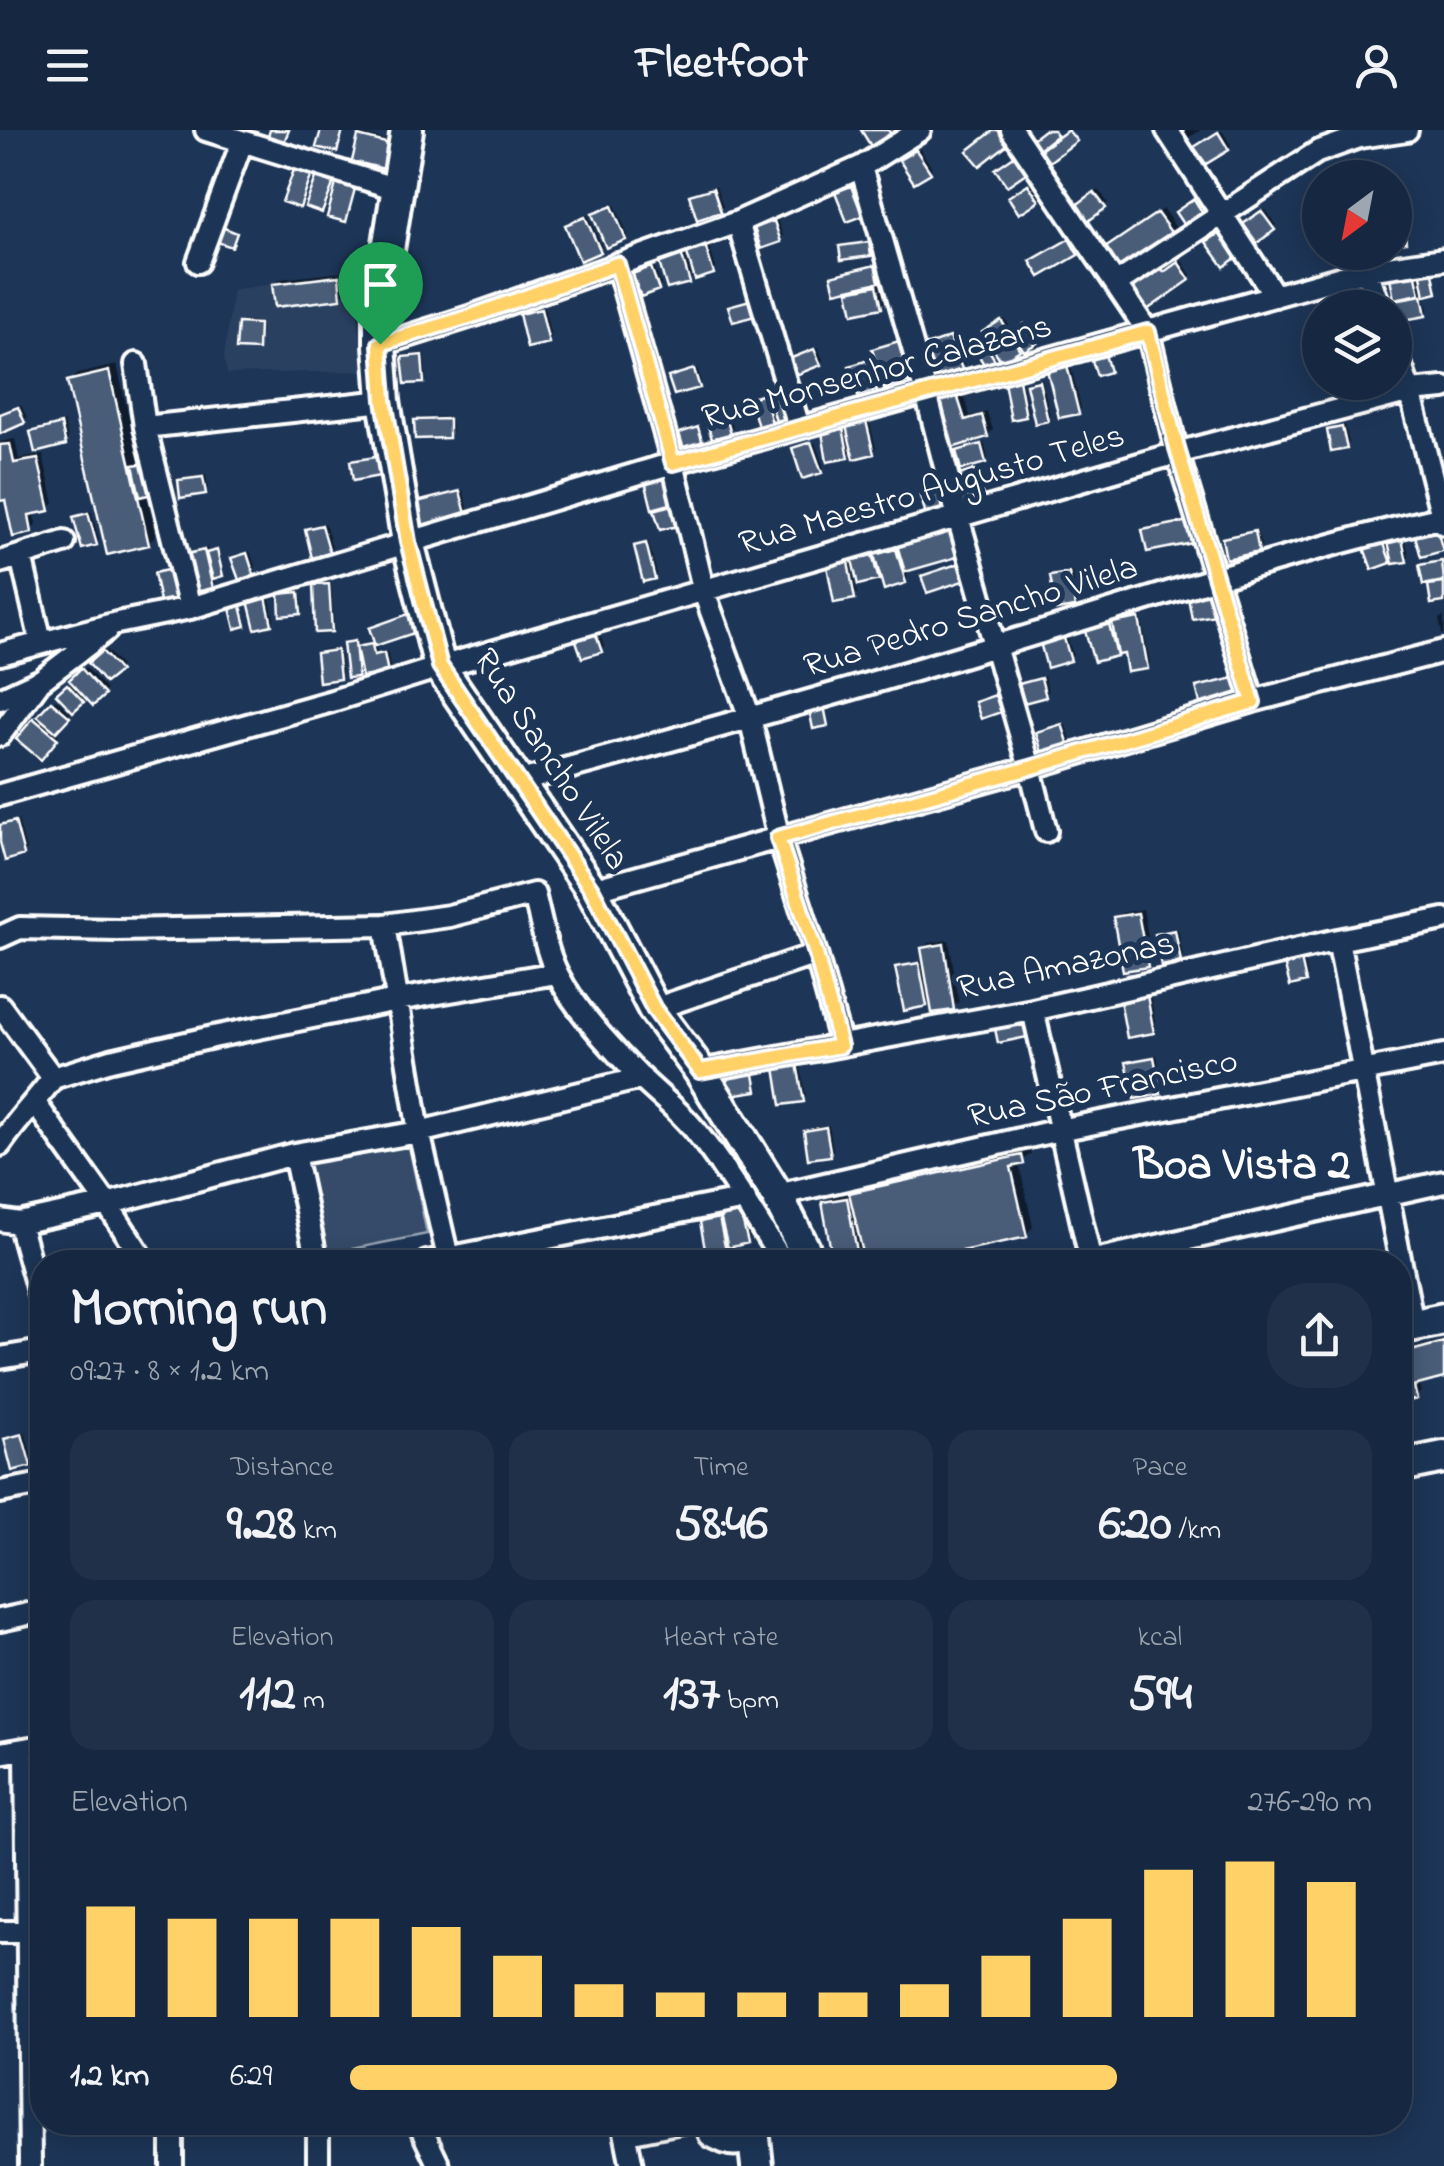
<!DOCTYPE html>
<html lang="en">
<head>
<meta charset="utf-8">
<style>
  :root { --surface:#162841; --page:#1f3048; --text:#f1f3f6; --muted:#9ea6b1; --line:#35445a; --accent:#ffd166 }
  body { margin:0; font-family:"Indie Flower",sans-serif; background:var(--page); color:var(--text); height:100vh; display:flex; flex-direction:column; font-size:38px; white-space:nowrap }
  * { box-sizing:border-box; margin:0 }
  p { font-size:32px; color:var(--muted) }
  .icon { flex:none; width:55px; height:55px; fill:none; stroke:currentColor; stroke-width:2; stroke-linecap:round; stroke-linejoin:round }
  .map { position:relative; flex:1; overflow:hidden }
  .drawer { position:absolute; left:30px; top:1120px; width:1382px; height:885px; display:flex; flex-direction:column; background:var(--surface); border-radius:40px; box-shadow:0 5px 25px #0003,0 0 0 2px var(--line) }
  .drawer>* { flex:none }
  .needle { width:65px; rotate:212deg }
  .fabs { position:absolute; left:1302px; top:30px; display:grid; gap:20px }
  .fabs a { display:grid; place-items:center; width:110px; height:110px; border-radius:50%; background:var(--surface); box-shadow:0 5px 25px #0003,0 0 0 2px var(--line); font-size:50px }
  .pin { position:absolute; display:grid; place-items:center; width:85px; height:85px; color:#fff; margin:-102px -42px; border-radius:50% 50% 50% 0; rotate:-45deg; box-shadow:0 0 10px #0007 }
  .pin .icon { rotate:45deg }
  .round { display:grid; place-items:center; flex:none; width:105px; height:105px; border-radius:40px; background:var(--page) }
  .head { display:flex; align-items:center; justify-content:space-between; height:170px; padding:0 40px }
  h1 { font-size:55px; font-weight:700; line-height:75px }
  .figures { display:grid; grid-template-columns:repeat(3,1fr); gap:15px; height:170px; padding:10px 40px }
  .figures div { display:grid; align-content:center; border-radius:25px; background:var(--page); text-align:center }
  .figures b { font-size:50px; font-weight:700 }
  .figures small { font-size:28px; font-weight:400 }
  .figures p { font-size:28px }
  .chart { height:280px; padding:20px 40px }
  .chart p { display:flex; justify-content:space-between }
  .chart svg { width:100%; height:180px; margin-top:10px; stroke:var(--accent); stroke-width:6 }
  ul { padding:0 40px; list-style:none; font-size:32px }
  li { display:grid; grid-template-columns:160px 120px 1fr; align-items:center; height:75px }
  li i { height:25px; border-radius:12px; background:var(--accent) }
  header { display:flex; justify-content:space-between; align-items:center; height:130px; padding:0 40px; background:var(--surface); font-size:45px; font-weight:700 }
  .map>svg:first-child { display:block }
  .built { fill:#2a4161 }
  .green { fill:#364b69; stroke:#9aa5b4; stroke-width:2.5 }
  .shadow { fill:#0007 }
  .building { fill:#4a5d79; stroke:#fff; stroke-width:2.5 }
  .lines { fill:none; stroke-linecap:round; stroke-linejoin:round }
  .service-casing { stroke:#fff; stroke-width:18 }
  .minor-casing { stroke:#fff; stroke-width:28 }
  .secondary-casing { stroke:#fff; stroke-width:38 }
  .service { stroke:#1d3557; stroke-width:10 }
  .minor { stroke:#1d3557; stroke-width:20 }
  .secondary { stroke:#1d3557; stroke-width:30 }
  .route-casing { stroke:#fff; stroke-width:20 }
  .route { stroke:#ffd166; stroke-width:12 }
  .labels { text-anchor:middle; dominant-baseline:central; stroke-width:10; stroke-linejoin:round; paint-order:stroke }
  .street-label { font-size:35px; fill:#fff; stroke:#1d3557 }
  .district-label { font-size:45px; font-weight:bold; fill:#fff; stroke:#1d3557 }
</style>
</head>
<body>
<header><svg class="icon" aria-label="menu" viewBox="0 0 24 24"><path d="M4 6h16M4 12h16M4 18h16"/></svg>Fleetfoot<svg class="icon" aria-label="person" viewBox="0 0 24 24"><circle cx="12" cy="8" r="4"/><path d="M4 21q1-7 8-7t8 7"/></svg></header>
<div class="map">
<svg width="1444" height="2036" viewBox="0 0 1444 2036">
  <rect width="100%" height="100%" fill="#1d3557"/>
  <filter id="ink" filterUnits="userSpaceOnUse"><feTurbulence type="fractalNoise" baseFrequency=".01" numOctaves="2"/><feDisplacementMap in="SourceGraphic" scale="20" xChannelSelector="R" yChannelSelector="G"/><feConvolveMatrix kernelMatrix="1 2 1 2 8 2 1 2 1" color-interpolation-filters="sRGB"/></filter>
  <g filter="url(#ink)">
    <path class="built" d="M354,141L363,241L227,244L224,228L233,160Z"/>
    <path class="green" d="M405,996L427,1104L322,1125L300,1017Z"/>
    <path class="shadow" d="M1183,0H1201L1188,8Z
      M1222,1L1231,15L1228,18L1200,14Z
      M363,4L392,12L386,33L383,37L360,8Z
      M920,19L932,38L929,41L906,28Z
      M1032,53L1041,66L1038,69L1014,64Z
      M854,54L865,81L861,84L838,63Z
      M716,56L723,77L720,80L692,65L695,62Z
      M1099,60L1108,73L1087,88L1081,73Z
      M1198,68L1206,80L1203,83L1181,79Z
      M615,75L628,105L625,108L595,85Z
      M1163,79L1176,98L1171,103L1113,113Z
      M1265,80L1276,95L1273,98L1249,91Z
      M1405,81L1408,106L1405,110L1395,111V83Z
      M588,85L602,117L599,120L571,93Z
      M777,89L783,106L780,110L756,98Z
      M1073,108L1080,120L1077,123L1037,128Z
      M871,111L873,121L869,124L842,117L845,114Z
      M708,113L716,138L713,142L692,118Z
      M684,121L692,147L688,151L661,130Z
      M1182,131L1191,145L1188,148L1138,156L1166,137L1168,141Z
      M877,134L881,146L872,155L880,153L884,172L881,176L851,162L859,154L834,147L837,143Z
      M1417,135L1419,145L1424,140L1433,139L1437,160L1424,163L1428,180L1425,183L1400,188L1391,142Z
      M654,136L661,155L658,158L635,145Z
      M343,142L346,161L340,167L274,155L280,149Z
      M544,177L551,208L548,211L522,185L525,182Z
      M1005,189L1014,203L1026,195L1036,210L1025,217L1023,214L1002,229L989,200Z
      M243,191L261,192L260,214L257,217L240,194Z
      M953,205L964,234L961,237L928,217Z
      M902,210L912,246L909,249L875,220L878,216Z
      M818,217L823,230L820,233L792,229Z
      M424,223L426,247L423,250L405,228L408,225Z
      M871,229L879,255L876,258L852,237Z
      M1070,233L1081,278L1077,282L1050,241L1053,237Z
      M117,235L139,333L148,331L146,363L156,405L148,413L70,251L78,244Z
      M697,238L701,252L698,255L671,248L674,244Z
      M1021,247L1028,282L1025,285L1007,253L1010,249Z
      M1042,249L1050,286L1046,289L1029,254L1032,251Z
      M776,261L783,286L778,288L777,285L771,291L753,268L756,265Z
      M963,261L970,286L987,282L993,300L987,305L954,314L941,271L947,265Z
      M21,275L27,288L0,301V284Z
      M727,279L733,298L730,302L708,287Z
      M451,287L452,302L448,306L417,291L420,288Z
      M869,290L876,318L873,322L854,319L847,326L824,303L828,299L845,296L846,300L852,294Z
      M64,292L68,309L65,312L33,303L36,300Z
      M1345,295L1349,313L1346,316L1329,301L1332,298Z
      M15,309L19,329L43,325L54,373L48,379L34,382L37,395L31,400L7,367L0,368V312Z
      M815,313L824,338L820,341L795,319Z
      M984,313L988,328L985,331L959,322L962,319Z
      M977,339L985,362L982,366L962,346Z
      M206,345L208,358L205,361L180,351L184,348Z
      M463,360L468,378L465,382L420,373L423,370Z
      M91,381L99,410L96,413L76,387Z
      M325,393L332,417L329,420L307,400L310,397Z
      M1439,394L1444,416L1423,424Z
      M959,395L905,439L908,448L905,451L883,446L860,452L856,438L852,439L857,463L854,467L830,437L833,434L850,430L851,434L857,428L899,417L906,411Z
      M1257,400L1261,416L1258,420L1225,409L1228,406Z
      M1404,402L1409,426L1406,429L1394,426L1390,431L1366,419L1386,409L1387,411L1393,404Z
      M648,411L657,444L653,447L637,416Z
      M207,418L208,423L217,421L223,443L213,446L215,453L211,456L190,424L193,421Z
      M250,421L256,439L253,442L234,429Z
      M1444,429V470L1433,471L1429,451L1422,436L1425,433Z
      M1072,441L1077,472L1074,475L1053,447L1056,444Z
      M331,452L334,496L330,500L315,456L318,453Z
      M301,460L303,479L300,482L281,464L284,461Z
      M269,465L274,490L271,493L251,472L254,469Z
      M414,482L375,514L377,523L387,521L390,537L386,540L363,538L357,544L346,514L349,510H357L358,519L362,515L376,512L371,498L375,495Z
      M1141,486L1150,533L1147,536L1126,521L1095,529L1088,501L1091,498L1111,493L1112,496L1118,490Z
      M1444,486V504H1442L1439,489Z
      M598,500L604,516L601,519L578,509Z
      M1066,504L1073,525L1070,529L1043,512Z
      M339,518L342,543L339,547L318,523L321,520Z
      M106,520L121,536L105,550L91,533Z
      M86,537L106,560L93,572L87,566L73,579L60,564Z
      M1044,546L1048,561L1045,564L1022,554L1025,551Z
      M1236,547L1240,563L1237,566L1199,558L1202,555Z
      M998,564L1003,577L1000,580L978,573Z
      M56,569L71,583L54,601L59,605L41,627L35,590Z
      M1065,593L1071,610L1067,613L1039,603L1042,600Z
      M18,690L26,720L23,723L0,703L2,694Z
      M1143,779L1152,829L1147,834L1116,788L1121,783Z
      M1178,799L1183,826L1180,829L1157,805L1161,802Z
      M949,810L959,872L953,877L932,868L926,874L898,838L901,835L926,830L924,819L929,813Z
      M1302,823L1308,847L1305,850L1292,853Z
      M1149,858L1156,897L1153,901L1125,863Z
      M1157,925L1163,958L1160,962L1129,933L1132,930Z
      M800,933L806,967L802,970L778,939L781,936Z
      M829,995L833,1020L830,1023L806,1002L810,998Z
      M1029,1019L1031,1024L1019,1033L1033,1097L1026,1104L899,1132H835L824,1073L830,1067L852,1063L859,1056Z
      M743,1083L750,1108L746,1111L728,1116L729,1121L725,1124L702,1094Z
      M1444,1210V1246L1419,1252L1421,1261L1416,1267L1402,1270L1400,1262V1221Z
      M25,1302L33,1331L29,1334L6,1309L10,1306Z"/>
    <path class="building" d="M270,0H289L284,12L268,7Z
      M321,0H343L337,22L316,17Z
      M861,0H888L892,5L872,18Z
      M994,0H998L1009,13L980,36L967,21Z
      M1044,0H1054L1057,5L1038,20L1031,10Z
      M1068,0L1077,11L1048,33L1039,21Z
      M1218,2L1229,20L1206,34L1194,17Z
      M358,6L390,14L384,39L352,31Z
      M916,20L931,43L914,53L899,30Z
      M1014,26L1026,43L1007,56L995,39Z
      M295,37L312,44L300,78L282,72Z
      M317,45L334,52L322,83L305,77Z
      M337,50L356,55L346,92L327,87Z
      M1028,54L1039,71L1019,84L1008,67Z
      M851,56L863,86L847,92L835,62Z
      M713,58L721,82L697,90L689,65Z
      M1094,62L1106,78L1087,92L1075,76Z
      M1194,69L1204,85L1185,97L1175,82Z
      M612,76L626,110L606,118L592,84Z
      M1261,81L1275,100L1257,113L1243,94Z
      M1157,83L1173,105L1120,141L1105,118Z
      M1403,83L1406,112L1395,113V84Z
      M585,87L601,122L580,131L565,95Z
      M774,91L781,112L761,119L754,98Z
      M217,95L237,103L232,117L211,110Z
      M1221,102L1238,126L1224,137L1206,112Z
      M1069,109L1078,125L1040,147L1030,131Z
      M869,112L871,126L841,130L839,116Z
      M705,115L714,144L695,150L686,120Z
      M681,123L690,153L667,159L658,129Z
      M1178,132L1190,150L1147,180L1132,158L1162,138L1164,142Z
      M875,135L879,152L835,162L831,146Z
      M651,137L659,160L641,167L632,144Z
      M1414,137L1420,164L1394,169L1389,142Z
      M1432,138L1437,163L1425,166L1420,140Z
      M339,146L341,169L275,177L272,154Z
      M877,155L882,178L853,184L848,161Z
      M1422,165L1426,186L1398,191L1394,170Z
      M750,170L755,186L733,192L728,176Z
      M541,179L549,213L527,218L519,184Z
      M1001,190L1020,220L1002,232L982,202Z
      M238,193L259,194L258,220L236,219Z
      M1024,194L1037,213L1024,221L1012,203Z
      M950,207L962,239L937,248L925,216Z
      M981,207L995,230L985,236L971,213Z
      M899,211L910,251L884,259L872,219Z
      M814,219L821,235L796,245L789,229Z
      M1105,224L1110,242L1097,246L1091,228Z
      M422,225L424,253L405,254L402,227Z
      M868,230L877,260L858,266L849,236Z
      M1067,235L1079,284L1059,288L1047,240Z
      M694,239L700,258L674,265L668,247Z
      M109,241L149,415L107,425L67,251Z
      M1019,249L1026,287L1011,290L1004,252Z
      M1039,251L1048,291L1035,294L1026,254Z
      M1358,252H1394V253L1360,262Z
      M775,260L784,289L776,291L767,262Z
      M764,264L772,293L758,297L750,268Z
      M957,265L965,290L982,285L988,307L952,318L938,270Z
      M18,277L25,293L0,304V284Z
      M724,280L731,304L712,309L705,286Z
      M449,289V308L415,309L414,290Z
      M866,291L874,324L854,329L846,296Z
      M61,294L66,315L35,323L30,302Z
      M698,297L703,314L684,319L679,303Z
      M1342,297L1347,319L1331,322L1327,300Z
      M843,298L849,328L827,332L822,302Z
      M811,312L822,343L802,349L792,318Z
      M10,314L14,333L38,329L50,381L29,385L32,403L13,407L5,370L0,371V315Z
      M981,314L986,333L961,340L956,321Z
      M382,326L385,345L353,351L350,331Z
      M146,333L152,364L140,367L133,335Z
      M974,340L984,368L969,373L959,345Z
      M667,345L674,373L652,379L645,351Z
      M203,347L206,364L180,368L178,350Z
      M939,360L946,381L927,387L920,366Z
      M460,361L466,384L423,395L417,372Z
      M671,375L677,396L660,400L654,380Z
      M88,383L97,415L82,419L73,387Z
      M1194,390L1198,412L1147,422L1142,400Z
      M322,395L330,423L312,428L305,399Z
      M1436,396L1443,421L1421,427L1414,402Z
      M954,399L961,426L905,442L897,415Z
      M1255,401L1259,422L1226,429L1222,408Z
      M1401,404L1407,432L1393,434L1387,407Z
      M1383,411L1391,433L1372,440L1364,418Z
      M646,413L655,449L643,452L634,416Z
      M896,419L906,453L884,460L874,425Z
      M204,420L213,458L196,462L187,424Z
      M217,420L223,446L213,449L206,423Z
      M247,423L254,445L239,450L231,428Z
      M872,425L879,450L858,455L852,430Z
      M1442,431L1444,451L1423,455L1419,435Z
      M848,432L855,469L834,473L827,436Z
      M960,433L966,450L927,463L921,446Z
      M176,438L182,468L160,472L154,443Z
      M1069,443L1075,477L1056,480L1050,446Z
      M1444,453V472L1431,474L1428,455Z
      M329,454L332,502L315,503L313,455Z
      M299,462L301,484L280,486L279,464Z
      M1211,463L1215,485L1192,489L1188,467Z
      M266,467L272,495L255,499L248,471Z
      M240,472L246,496L235,499L229,474Z
      M411,483L417,502L375,516L369,498Z
      M1139,488L1148,539L1127,542L1124,524L1118,525L1112,493Z
      M1109,494L1117,526L1094,532L1085,501Z
      M595,502L602,522L582,528L575,508Z
      M1063,505L1071,531L1047,538L1040,512Z
      M355,511L358,547L347,548L343,513Z
      M372,514L374,525L384,523L388,543L362,547L356,517Z
      M337,520L340,549L319,552L316,523Z
      M102,521L120,541L105,553L88,533Z
      M81,538L105,565L93,576L69,550Z
      M1041,548L1046,567L1024,573L1019,554Z
      M1234,548L1238,568L1201,577L1196,557Z
      M67,554L84,572L73,582L56,564Z
      M995,565L1001,582L981,589L975,572Z
      M51,571L70,587L56,602L37,586Z
      M824,576L828,596L813,599L809,579Z
      M33,588L58,609L41,630L16,609Z
      M1062,594L1069,615L1042,623L1036,602Z
      M15,691L24,725L5,731L0,712V695Z
      M1138,783L1148,837L1123,841L1113,787Z
      M1175,800L1181,832L1161,836L1155,804Z
      M944,814L954,880L932,883L921,818Z
      M1300,825L1306,852L1290,856L1283,829Z
      M919,833L927,876L904,881L895,837Z
      M1146,860L1154,903L1127,908L1119,865Z
      M1028,887L1032,906L998,913L994,894Z
      M1154,927L1161,964L1134,969L1126,932Z
      M797,934L804,972L781,975L775,938Z
      M753,939L757,961L730,965L726,944Z
      M826,997L831,1026L808,1029L804,1001Z
      M1022,1025L1024,1034L1011,1037L1027,1107L910,1132H865L849,1063Z
      M847,1068L859,1132H833L822,1072Z
      M740,1081L748,1113L728,1118L720,1086Z
      M719,1088L727,1126L707,1130L700,1092Z
      M1444,1212V1248L1414,1256L1417,1269L1401,1273L1400,1224Z
      M42,1300V1338L34,1302Z
      M22,1304L31,1336L12,1341L4,1309Z"/>
    <g class="lines">
      <defs>
        <path id="service" d="M627,2008L707,1992"/>
        <path id="minor" d="M206,0L397,59
          M1012,0L1148,202L1177,323L1253,571
          M1167,0L1275,166
          M861,37L926,263L958,387L1030,638L1046,701
          M738,92L799,297
          M198,132L242,12
          M617,134L673,333L704,462L750,588L779,708L816,824L841,915
          M1367,140L1380,178
          M1117,153L1317,22L1359,7L1407,0
          M380,215L475,185L738,92L861,37L920,0
          M1395,219L1410,261L1444,394
          M136,234L145,297L190,478
          M145,297L384,271
          M21,426L41,512
          M0,432L64,412
          M0,524L117,493L190,478L673,333L1367,140L1444,129
          M0,569L39,551
          M0,605L40,551L107,500
          M517,652C676,609 834,565 992,517C1142,472 1291,421 1444,387
          M0,665L332,571L440,537L1177,323L1410,261L1444,258
          M592,760L1030,638L1253,571L1444,521
          M385,795L419,1002L449,1132
          M0,807L20,798L117,800L385,795L449,786L534,764C541,790 545,820 558,845C577,882 610,916 639,946C657,964 678,979 694,999C728,1041 754,1087 783,1132
          M1338,810L1413,1195
          M0,876L53,948
          M654,879L816,824
          M1033,880L1091,1132
          M700,941L1033,880L1338,810L1444,789
          M53,948L111,930L213,907L397,870L557,843
          M35,973L107,1074L145,1132
          M0,1015C16,991 36,971 53,948
          M294,1024L317,1132
          M777,1065L1059,1000L1444,925
          M0,1090L19,1093L107,1074L294,1024L419,1002L642,948
          M19,1093L42,1175
          M1090,1131L1444,1052
          M427,1132L745,1069
          M0,1228L42,1221
          M0,1362L42,1354
          M0,1490L42,1481
          M26,1620L30,2036
          M0,1623L42,1616
          M0,1802H38
          M172,1992V2036
          M418,1992L439,2036
          M623,1992L632,2036
          M318,2036V1992"/>
        <path id="secondary" d="M407,0L380,170V215L384,271L408,412L440,537L592,760L654,879L700,941L777,1065L804,1119V1132
          M1400,1198L1444,1189
          M1400,1336L1444,1327
          M755,1992L753,1999L757,2036
          M714,2002C732,2011 737,2014 753,1999"/>
      </defs>
      <use href="#service" class="service-casing"/>
      <use href="#minor" class="minor-casing"/>
      <use href="#secondary" class="secondary-casing"/>
      <use href="#service" class="service"/>
      <use href="#minor" class="minor"/>
      <use href="#secondary" class="secondary"/>
    </g>
  </g>
  <g class="lines" filter="url(#ink)">
    <defs>
      <path id="route" d="M617,134L673,333L1148,202L1178,322L1253,572L1030,638L778,708L816,824L840,916L700,941L654,879L592,760L440,536L408,412L384,270L380,214L475,185Z"/>
    </defs>
    <use href="#route" class="route-casing"/>
    <use href="#route" class="route"/>
  </g>
  <g class="labels">
    <g class="street-label">
      <text transform="translate(877 243) rotate(-15)">Rua Monsenhor Calazans</text>
      <text transform="translate(932 361) rotate(-16)">Rua Maestro Augusto Teles</text>
      <text transform="translate(971 488) rotate(-17)">Rua Pedro Sancho Vilela</text>
      <text transform="translate(550 630) rotate(57)">Rua Sancho Vilela</text>
      <text transform="translate(1066 837) rotate(-12)">Rua Amazonas</text>
      <text transform="translate(1103 960) rotate(-12)">Rua São Francisco</text>
    </g>
    <g class="district-label">
      <text x="1242" y="1037">Boa Vista 2</text>
    </g>
  </g>
</svg>
<div class="fabs">
<a><svg class="needle" viewBox="-14 -14 28 28"><path d="M0-13l5 13h-10z" fill="#e53935"/><path d="M0 13l5-13h-10z" fill="#9ea6b1"/></svg></a>
<a><svg class="icon" aria-label="layers" viewBox="0 0 24 24"><path d="M12 4l9 5-9 5-9-5zM3 14l9 5 9-5"/></svg></a>
</div>
<div class="pin" style="left:380px;top:214px;background:#1e9e55"><svg class="icon" aria-label="arrive" viewBox="0 0 24 24"><path d="M6 21V4h12l-3 4 3 4H6"/></svg></div>
<section class="drawer">
<div class="head"><div><h1>Morning run</h1><p>09:27 · 8 × 1.2 km</p></div><a class="round"><svg class="icon" aria-label="share" viewBox="0 0 24 24"><path d="M12 15V3M7 8l5-5 5 5M5 13v7h14v-7"/></svg></a></div>
<div class="figures">
<div><p>Distance</p><b>9.28<small> km</small></b></div>
<div><p>Time</p><b>58:46</b></div>
<div><p>Pace</p><b>6:20<small> /km</small></b></div>
</div>
<div class="figures">
<div><p>Elevation</p><b>112<small> m</small></b></div>
<div><p>Heart rate</p><b>137<small> bpm</small></b></div>
<div><p>kcal</p><b>594</b></div>
</div>
<div class="chart"><p><span>Elevation</span>276–290 m</p>
<svg viewBox="0 0 160 44" preserveAspectRatio="none"><path d="M5 44V17M15 44V20M25 44V20M35 44V20M45 44V22M55 44V29M65 44V36M75 44V38M85 44V38M95 44V38M105 44V36M115 44V29M125 44V20M135 44V8M145 44V6M155 44V11"/></svg>
</div>
<ul>
<li><b>1.2 km</b>6:29<i style="width:75%"></i></li>
</ul>
</section>
</div>
</body>
</html>
